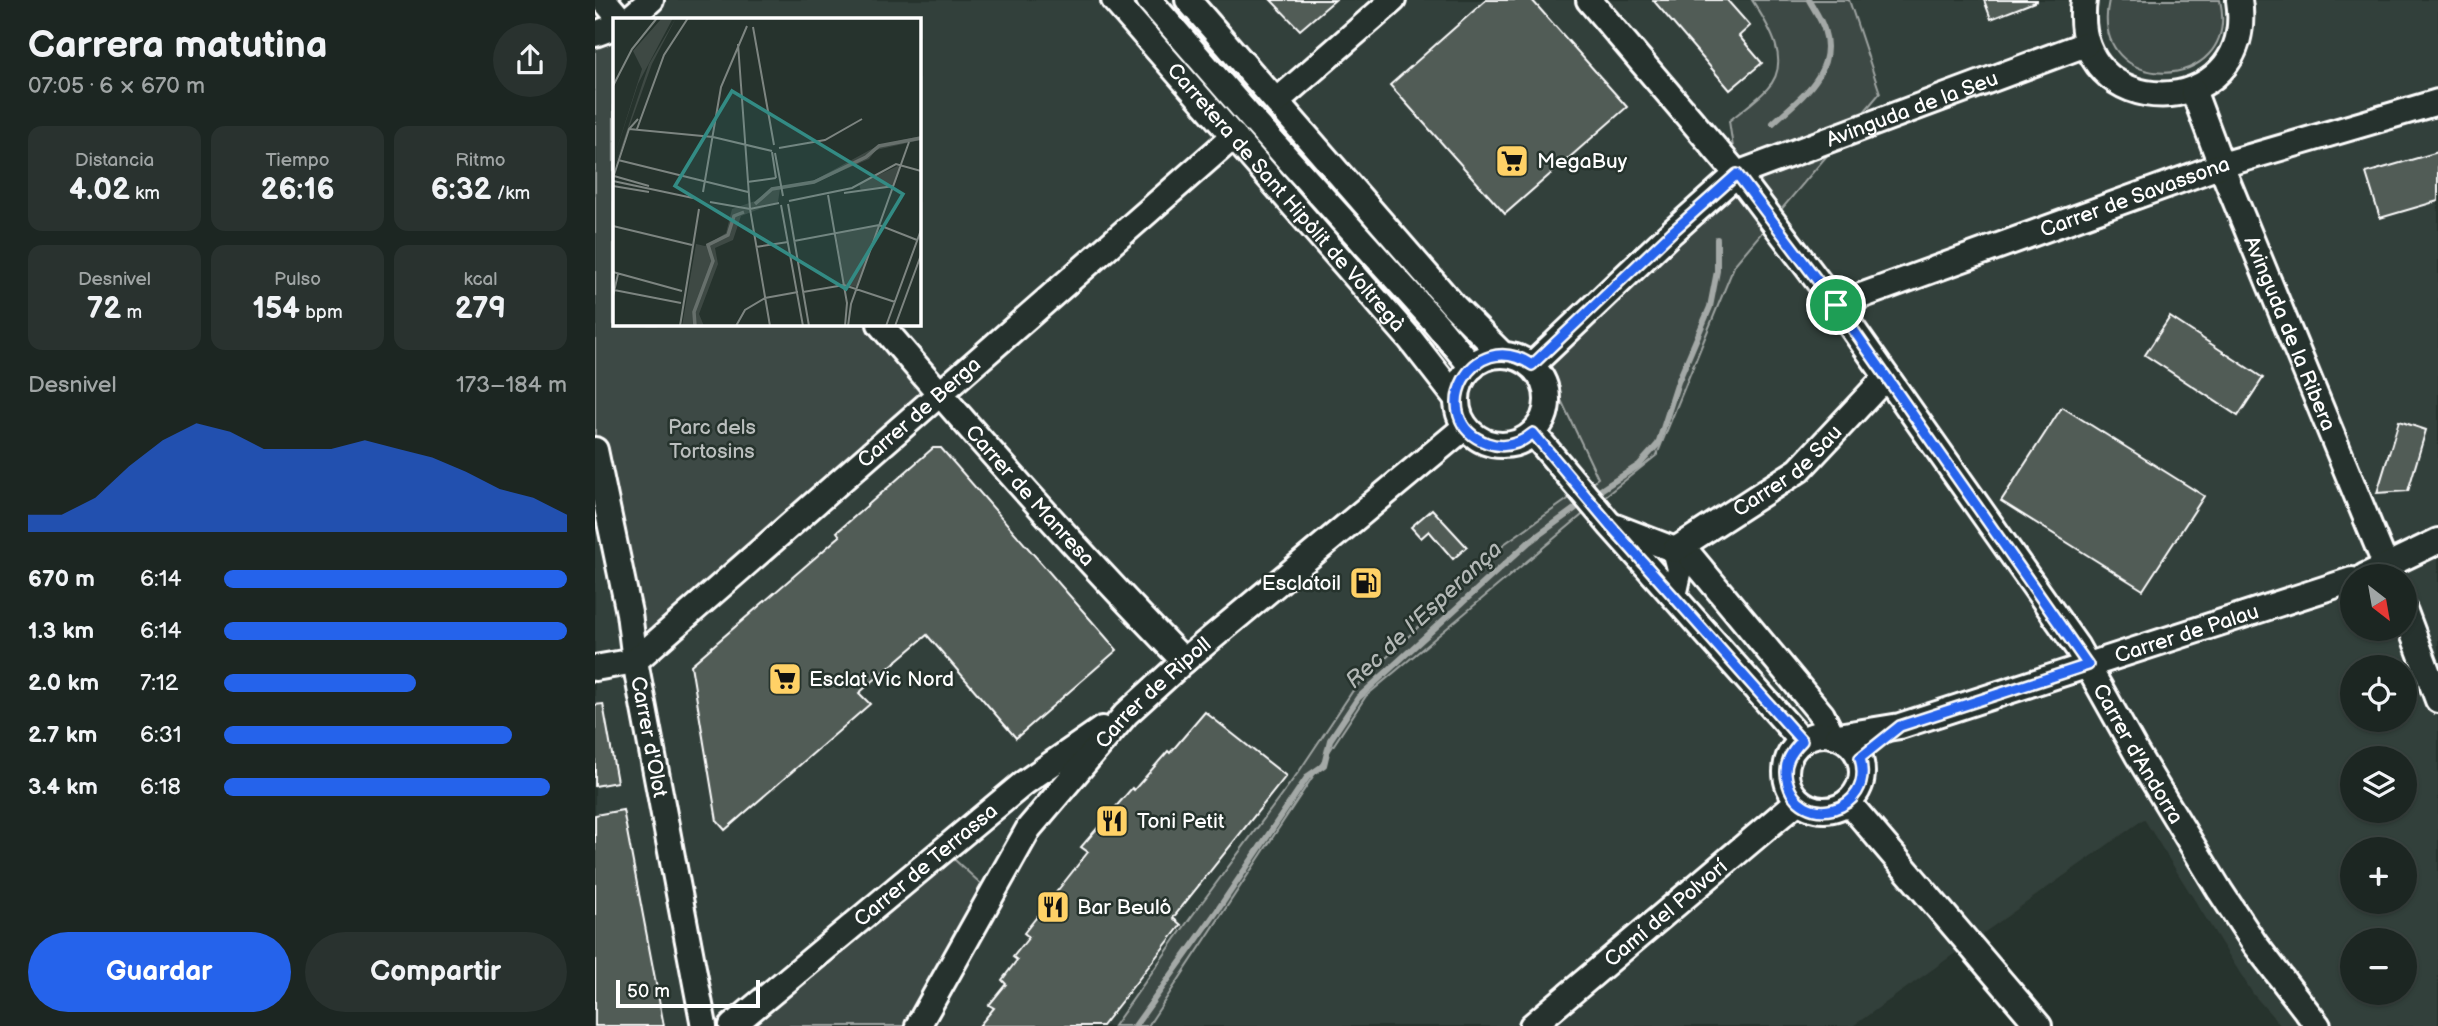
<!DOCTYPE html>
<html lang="es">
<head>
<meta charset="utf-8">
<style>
  :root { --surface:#1c2622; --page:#29322f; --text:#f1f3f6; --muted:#a0a5a5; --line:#3a4340; --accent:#2563eb }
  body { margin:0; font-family:"Balsamiq Sans",sans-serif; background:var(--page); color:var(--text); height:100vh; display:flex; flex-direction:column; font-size:26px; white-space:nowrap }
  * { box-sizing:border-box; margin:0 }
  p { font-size:23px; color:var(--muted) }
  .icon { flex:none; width:38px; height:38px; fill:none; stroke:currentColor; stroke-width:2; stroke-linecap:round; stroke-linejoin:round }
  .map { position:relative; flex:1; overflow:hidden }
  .side { display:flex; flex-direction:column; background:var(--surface); width:595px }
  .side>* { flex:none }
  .needle { width:46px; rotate:149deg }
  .buttons { position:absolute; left:1745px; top:564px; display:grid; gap:14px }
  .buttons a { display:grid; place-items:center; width:77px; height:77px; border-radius:50%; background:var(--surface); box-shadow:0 2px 5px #0004,0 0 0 2px var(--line); font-size:35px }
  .scale { position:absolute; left:21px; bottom:18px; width:144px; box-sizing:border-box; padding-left:7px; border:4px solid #fff; border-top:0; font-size:19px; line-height:24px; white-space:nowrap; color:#fff; -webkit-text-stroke:5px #26332d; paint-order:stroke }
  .pin { position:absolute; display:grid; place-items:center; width:60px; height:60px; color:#fff; margin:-30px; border:4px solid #fff; border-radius:50%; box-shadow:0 2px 7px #0007 }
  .round { display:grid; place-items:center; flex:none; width:74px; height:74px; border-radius:37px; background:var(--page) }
  .summary { display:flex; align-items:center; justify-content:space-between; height:119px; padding:0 28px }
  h1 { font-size:38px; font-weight:600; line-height:52px }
  .metrics { display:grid; grid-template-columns:repeat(3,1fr); gap:10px; height:119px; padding:7px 28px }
  .metrics div { display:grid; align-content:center; border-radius:14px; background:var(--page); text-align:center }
  .metrics b { font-size:30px; font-weight:600 }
  .metrics small { font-size:19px; font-weight:400 }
  .metrics p { font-size:19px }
  .chart { height:196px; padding:14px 28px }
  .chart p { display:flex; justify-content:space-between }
  .chart svg { width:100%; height:126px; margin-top:7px; fill:var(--accent); opacity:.7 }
  .action { display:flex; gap:14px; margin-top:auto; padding:14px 28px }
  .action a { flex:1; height:80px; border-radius:42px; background:var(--accent); color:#fff; font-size:28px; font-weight:600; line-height:80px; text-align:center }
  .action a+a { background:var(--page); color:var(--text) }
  ul { padding:0 28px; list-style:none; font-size:23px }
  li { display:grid; grid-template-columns:112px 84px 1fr; align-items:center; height:52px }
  li i { height:18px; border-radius:9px; background:var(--accent) }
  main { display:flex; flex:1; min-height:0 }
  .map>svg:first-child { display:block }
  .built { fill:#333f3a; fill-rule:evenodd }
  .green { fill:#3e4944; stroke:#9ea4a2; stroke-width:2 }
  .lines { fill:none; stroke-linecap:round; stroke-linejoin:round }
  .stream { stroke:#a4a9a7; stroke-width:6 }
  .building { fill:#515c57; stroke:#fff; stroke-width:2 }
  .minor-casing { stroke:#fff; stroke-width:30 }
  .minor { stroke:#26332d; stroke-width:24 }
  .route-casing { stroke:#fff; stroke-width:14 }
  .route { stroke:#2563eb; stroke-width:9 }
  .labels { text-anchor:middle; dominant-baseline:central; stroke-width:5; stroke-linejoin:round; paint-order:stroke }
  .street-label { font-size:21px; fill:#fff; stroke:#26332d }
  .poi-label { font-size:21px; fill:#fff; stroke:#26332d; text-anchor:start }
  .park-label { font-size:21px; fill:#bbbfbe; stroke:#26332d }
  .water-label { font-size:23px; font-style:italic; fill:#b3b8b6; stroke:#26332d }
  .inset-river { fill:none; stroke:#67706c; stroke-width:3.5 }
  .inset-road { fill:none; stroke:#7d8581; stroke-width:2 }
  .view { fill:#338b84; fill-opacity:0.15; stroke:#338b84; stroke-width:3.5 }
  .inset-edge { fill:none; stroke:#fff; stroke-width:3.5 }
</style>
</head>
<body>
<main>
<section class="side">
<div class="summary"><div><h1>Carrera matutina</h1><p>07:05 · 6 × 670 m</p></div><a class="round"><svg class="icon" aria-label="share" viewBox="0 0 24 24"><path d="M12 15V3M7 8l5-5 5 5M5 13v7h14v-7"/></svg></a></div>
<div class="metrics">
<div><p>Distancia</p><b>4.02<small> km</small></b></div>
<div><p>Tiempo</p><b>26:16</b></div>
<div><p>Ritmo</p><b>6:32<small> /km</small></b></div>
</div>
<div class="metrics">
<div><p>Desnivel</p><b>72<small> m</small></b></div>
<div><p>Pulso</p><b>154<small> bpm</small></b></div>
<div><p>kcal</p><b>279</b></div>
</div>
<div class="chart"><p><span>Desnivel</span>173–184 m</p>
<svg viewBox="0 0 160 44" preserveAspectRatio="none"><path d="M0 44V38L10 38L20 32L30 21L40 12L50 6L60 9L70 15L80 15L90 15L100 12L110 15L120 18L130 23L140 29L150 32L160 38V44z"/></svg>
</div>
<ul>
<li><b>670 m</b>6:14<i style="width:100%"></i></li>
<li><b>1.3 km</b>6:14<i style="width:100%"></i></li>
<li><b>2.0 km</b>7:12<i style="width:56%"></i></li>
<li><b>2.7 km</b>6:31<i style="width:84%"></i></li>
<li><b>3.4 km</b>6:18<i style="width:95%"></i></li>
</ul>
<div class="action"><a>Guardar</a><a>Compartir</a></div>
</section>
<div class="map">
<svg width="1843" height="1026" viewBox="0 0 1843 1026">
  <rect width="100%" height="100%" fill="#26332d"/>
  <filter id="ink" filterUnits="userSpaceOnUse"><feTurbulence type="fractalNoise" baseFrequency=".0143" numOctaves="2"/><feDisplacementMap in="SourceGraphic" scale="14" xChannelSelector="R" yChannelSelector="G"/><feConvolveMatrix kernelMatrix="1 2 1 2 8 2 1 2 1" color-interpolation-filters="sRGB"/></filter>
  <g filter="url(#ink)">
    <path class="built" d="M0,0H1157L1173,25L1184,56L1181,74L1174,88L1135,121L1142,174L949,364L1003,477L909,544L759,689L705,770L591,924L519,1026H0ZM19,19H324V324H19Z
      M1254,0H1843V1026H1686L1658,994L1549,819L1258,1026H553L771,696L999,505L1062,455L1140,264L1284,93ZM1757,576H1810V628H1757ZM1757,667H1810V719H1757ZM1757,758H1810V810H1757ZM1757,849H1810V901H1757ZM1757,940H1810V992H1757Z"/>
    <path class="green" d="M1157,0H1254L1285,93L1140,264L1062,455L999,505L771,696L553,1026H519L591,924L705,770L759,689L909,544L1003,478L949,364L1142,174L1134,121C1147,110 1161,101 1172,89C1198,62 1173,25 1157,0Z
      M1514,0H1625C1647,96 1492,98 1514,0Z
      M19,27V324H285L344,394L40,661L0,450V34Z
      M349,850L396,893L323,1026H137Z"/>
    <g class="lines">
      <path class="stream" d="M1178,123C1206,97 1243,72 1229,29C1226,19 1219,9 1214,0
        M998,495L1044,465L1063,444L1083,382L1115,307L1122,271V239
        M540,1026L622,911L713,776L729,765L735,740L763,698L934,542L989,502"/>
    </g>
    <path class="building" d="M676,0H740L705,30Z
      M891,0H937L1032,107L910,214L795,85Z
      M1058,0H1132L1155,26L1144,36L1167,63L1135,90Z
      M1389,0H1442V1L1396,19Z
      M1843,152V201L1785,218L1771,173Z
      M1575,317L1668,378L1643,416L1550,355Z
      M1467,407L1609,496L1548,590L1406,501Z
      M1804,421L1831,430L1813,491L1782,493Z
      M338,448H346L522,650L421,738L332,635L264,693L275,704L130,830L122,821L96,665L245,536L242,532Z
      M837,509L872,547L858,559L834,531L826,538L816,527Z
      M8,704L22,782L0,786V705Z
      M610,712L691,776L578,918L586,925L507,1026H384L399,1008L394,1005L411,984L407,980L422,960L418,957L434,937L429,933L493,852L486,847L537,788L539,790L573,751L575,753Z
      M28,810L69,1026H0V815Z"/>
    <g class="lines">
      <defs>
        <g id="minor">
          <path d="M9,0L25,19"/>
          <path id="s1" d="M519,0L816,340L862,399"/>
          <path d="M554,0L658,120L839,321L877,367"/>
          <path d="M593,0L859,306L908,355"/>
          <path id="s2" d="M994,0L1142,174L1241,305L1482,647L1542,754L1625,891L1660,944L1723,1026"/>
          <path d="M1489,0C1472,127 1663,125 1644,0"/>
          <path d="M34,19L56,0"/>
          <path d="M0,34L19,27"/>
          <path id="s3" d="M1598,90L1631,178L1795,576"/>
          <path d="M682,101L798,0"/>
          <path id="s4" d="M1241,305L1627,165L1843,102"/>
          <path id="s5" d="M285,324C383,439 484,553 589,661"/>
          <circle cx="907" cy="400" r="45"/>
          <path id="s6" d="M937,365L1077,232L1142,174L1491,44"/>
          <path d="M938,433L1016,526L1207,741"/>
          <path id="s7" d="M0,450L34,613L40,661L109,1026"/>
          <path d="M1018,526L1080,550L1085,569L1079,596"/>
          <path d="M1087,546L1227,715L1237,735"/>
          <path id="s8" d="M1080,550L1204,470L1291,377"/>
          <path d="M1770,576L1843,541"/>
          <path d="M1810,612L1843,700"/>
          <path id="s9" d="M0,668L40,661L639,136"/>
          <circle cx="1229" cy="772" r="38"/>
          <path id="s10" d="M1243,736L1305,726L1757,580"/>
          <path d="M1254,803L1444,1026"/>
          <path id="s11" d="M137,1026L429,783L507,729"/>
          <path id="s12" d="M323,1026L434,828L531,714L589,661L870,427"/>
          <path id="s13" d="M937,1026L1203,801"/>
        </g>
      </defs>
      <use href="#minor" class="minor-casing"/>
      <use href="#minor" class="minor"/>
    </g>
  </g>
  <g class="lines" filter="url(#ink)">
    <defs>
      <path id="route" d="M1142,174L1241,305L1493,665L1305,726L1265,758C1281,813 1203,832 1192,780C1188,764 1196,752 1207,741L1016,526L938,433C925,444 909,449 892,443C829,420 876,324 937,365L1077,232Z"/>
    </defs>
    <use href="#route" class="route-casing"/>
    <use href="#route" class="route"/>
  </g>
  <defs>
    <symbol id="supermarket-square" viewBox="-11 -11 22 22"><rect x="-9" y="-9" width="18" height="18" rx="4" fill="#ffd166" stroke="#26332d"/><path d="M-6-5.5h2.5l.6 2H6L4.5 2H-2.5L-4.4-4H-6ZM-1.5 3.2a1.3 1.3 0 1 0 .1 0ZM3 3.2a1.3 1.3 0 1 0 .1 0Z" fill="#111"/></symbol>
    <symbol id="fuel-square" viewBox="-11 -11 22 22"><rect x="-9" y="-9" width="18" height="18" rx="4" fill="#ffd166" stroke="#26332d"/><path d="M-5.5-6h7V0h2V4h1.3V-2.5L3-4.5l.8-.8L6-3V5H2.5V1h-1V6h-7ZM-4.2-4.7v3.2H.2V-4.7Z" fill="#111"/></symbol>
    <symbol id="restaurant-square" viewBox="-11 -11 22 22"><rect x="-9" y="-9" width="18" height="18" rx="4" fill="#ffd166" stroke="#26332d"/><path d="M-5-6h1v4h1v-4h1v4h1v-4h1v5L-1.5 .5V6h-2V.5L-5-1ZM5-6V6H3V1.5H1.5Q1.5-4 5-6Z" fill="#111"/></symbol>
  </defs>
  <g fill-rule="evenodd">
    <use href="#supermarket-square" x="898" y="142" width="38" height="38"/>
    <use href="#fuel-square" x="752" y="564" width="38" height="38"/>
    <use href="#supermarket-square" x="171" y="660" width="38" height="38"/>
    <use href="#restaurant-square" x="498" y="802" width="38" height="38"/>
    <use href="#restaurant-square" x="439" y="888" width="38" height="38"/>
  </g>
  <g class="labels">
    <g class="street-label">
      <text stroke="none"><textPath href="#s6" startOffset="467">Avinguda de la Seu</textPath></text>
      <text stroke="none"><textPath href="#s4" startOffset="318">Carrer de Savassona</textPath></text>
      <text stroke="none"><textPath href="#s1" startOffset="262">Carretera de Sant Hipòlit de Voltregà</textPath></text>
      <text stroke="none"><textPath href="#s3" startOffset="262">Avinguda de la Ribera</textPath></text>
      <text stroke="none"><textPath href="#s9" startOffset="418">Carrer de Berga</textPath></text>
      <text stroke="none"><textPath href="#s8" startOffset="138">Carrer de Sau</textPath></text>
      <text stroke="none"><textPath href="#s5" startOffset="228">Carrer de Manresa</textPath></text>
      <text stroke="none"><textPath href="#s10" startOffset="364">Carrer de Palau</textPath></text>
      <text stroke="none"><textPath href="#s12" startOffset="411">Carrer de Ripoll</textPath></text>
      <text stroke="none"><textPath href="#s7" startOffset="292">Carrer d'Olot</textPath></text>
      <text stroke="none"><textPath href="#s2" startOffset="934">Carrer d'Andorra</textPath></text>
      <text stroke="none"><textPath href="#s11" startOffset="252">Carrer de Terrassa</textPath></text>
      <text stroke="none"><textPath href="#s13" startOffset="175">Camí del Polvorí</textPath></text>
    </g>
    <g class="poi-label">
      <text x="942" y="161">MegaBuy</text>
      <text x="746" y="583" text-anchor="end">Esclatoil</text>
      <text x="214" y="679">Esclat Vic Nord</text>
      <text x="542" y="821">Toni Petit</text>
      <text x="482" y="907">Bar Beuló</text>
    </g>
    <g class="park-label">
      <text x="117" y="427">Parc dels<tspan x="117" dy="24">Tortosins</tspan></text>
    </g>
    <g class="water-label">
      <text transform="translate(829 615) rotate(-43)">Rec de l'Esperança</text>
    </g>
  </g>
  <g transform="translate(18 18)">
    <rect width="308" height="308" fill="#26332d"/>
    <path d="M49,0H60L25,66L0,143L29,51L20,33ZM63,0L39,46L0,154L36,46ZM308,118V122L263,132L256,141L201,165L167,171L165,184L128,198L120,222L102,230L105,246L86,296L91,308H69L83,226L92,228L113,215L119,191L142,183L160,170L200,163L266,127ZM289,146L281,168L248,173L246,166ZM266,207L244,269L231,267L223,215Z" fill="#3e4944"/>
    <path class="inset-river" d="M142,186L159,171L201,164L253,139L266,128L308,120M82,308L81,294L100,243L95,227L115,217L121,198L131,194"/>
    <path class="inset-road" d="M140,9L161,127M125,26L137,191L157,308M0,68L19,31L44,0M16,111L100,119L159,133M24,111L51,37L75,0M166,130L212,122L249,101M159,134L163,160M162,135L170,178M5,142L135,174M1,158L36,168M0,160L16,111L25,101M0,163L80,180M134,164L163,160M0,168L36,174M90,174L108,69L134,8M231,175L281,168M215,177L234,285L232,308M176,183L239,170L283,146L308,153M97,184L137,191L166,185M175,186L196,308M168,187L190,308M0,208L79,227M181,223L266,207L304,222M143,229L175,224M0,254L69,273M1,272L68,285M190,274L231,267L282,284M0,278L5,256M67,308L86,191M123,308L132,292L152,280L185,274M235,308L238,286L296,124M273,308L308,212M282,308L308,237"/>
    <path class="view" d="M119,73L290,176L233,271L62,168Z"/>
    <rect width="308" height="308" class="inset-edge"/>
  </g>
</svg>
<div class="buttons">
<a><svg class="needle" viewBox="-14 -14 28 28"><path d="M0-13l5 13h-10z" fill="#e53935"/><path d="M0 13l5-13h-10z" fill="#a0a5a5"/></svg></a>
<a><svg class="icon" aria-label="locate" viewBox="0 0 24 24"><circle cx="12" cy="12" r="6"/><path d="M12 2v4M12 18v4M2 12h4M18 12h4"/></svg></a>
<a><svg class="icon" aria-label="layers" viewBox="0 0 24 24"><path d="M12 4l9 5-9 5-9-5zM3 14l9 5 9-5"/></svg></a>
<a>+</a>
<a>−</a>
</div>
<div class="scale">50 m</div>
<div class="pin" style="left:1241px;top:305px;background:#1e9e55"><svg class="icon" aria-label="arrive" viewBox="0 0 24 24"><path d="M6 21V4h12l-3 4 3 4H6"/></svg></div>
</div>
</main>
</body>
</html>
